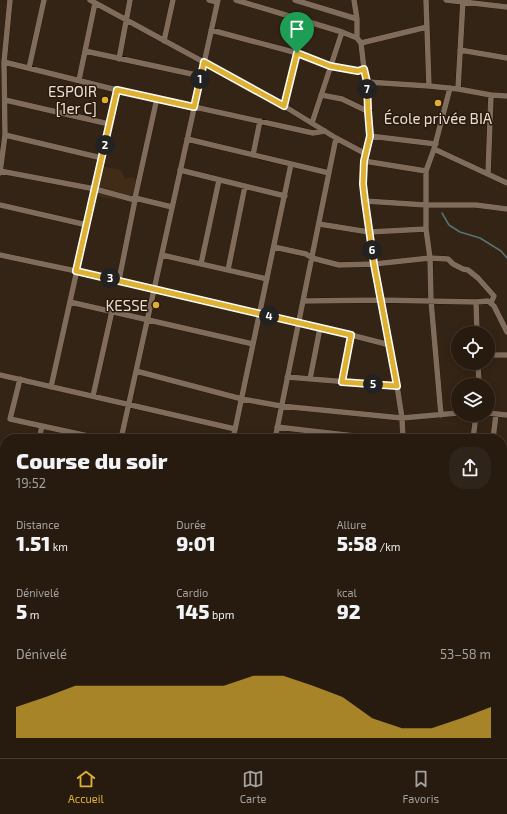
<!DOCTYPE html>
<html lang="fr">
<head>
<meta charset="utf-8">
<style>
  :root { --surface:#271b10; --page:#2f2419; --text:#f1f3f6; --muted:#a4a19f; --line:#433930; --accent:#deb133 }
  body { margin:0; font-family:"Exo 2",sans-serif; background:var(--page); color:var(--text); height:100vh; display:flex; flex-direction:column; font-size:15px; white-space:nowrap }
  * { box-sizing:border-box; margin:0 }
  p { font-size:13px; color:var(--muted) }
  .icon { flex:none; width:22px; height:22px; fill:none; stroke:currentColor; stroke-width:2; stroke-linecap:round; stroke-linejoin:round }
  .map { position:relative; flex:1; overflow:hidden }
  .panel { position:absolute; left:0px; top:434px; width:507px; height:324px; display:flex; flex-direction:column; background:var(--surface); border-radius:16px 16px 0 0; box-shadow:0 2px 10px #0003,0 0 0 1px var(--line) }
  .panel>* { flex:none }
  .fabs { position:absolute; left:451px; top:326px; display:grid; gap:8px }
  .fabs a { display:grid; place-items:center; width:44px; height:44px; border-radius:50%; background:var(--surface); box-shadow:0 2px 10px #0003,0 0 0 1px var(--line); font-size:20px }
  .pin { position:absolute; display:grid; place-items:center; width:34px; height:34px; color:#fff; margin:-41px -17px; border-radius:50% 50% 50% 0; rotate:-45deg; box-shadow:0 0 4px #0007 }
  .pin .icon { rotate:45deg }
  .km { position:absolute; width:20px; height:20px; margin:-10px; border-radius:50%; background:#222; color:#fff; font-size:11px; line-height:20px; text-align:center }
  .round { display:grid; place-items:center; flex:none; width:42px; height:42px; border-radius:16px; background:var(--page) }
  .head { display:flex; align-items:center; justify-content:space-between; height:68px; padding:0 16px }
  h1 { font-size:22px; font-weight:800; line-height:30px }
  .metrics { display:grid; grid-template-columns:repeat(3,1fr); gap:6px; height:68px; padding:4px 16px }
  .metrics div { display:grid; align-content:center }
  .metrics b { font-size:20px; font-weight:800 }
  .metrics small { font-size:11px; font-weight:400 }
  .metrics p { font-size:11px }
  .chart { height:112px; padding:8px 16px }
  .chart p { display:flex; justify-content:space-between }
  .chart svg { width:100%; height:72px; margin-top:4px; fill:var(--accent); opacity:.7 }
  .dock { display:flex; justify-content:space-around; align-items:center; height:56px; border-top:1px solid var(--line); background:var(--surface); font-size:11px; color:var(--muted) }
  .dock a { display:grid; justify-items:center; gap:2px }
  .dock .selected { color:var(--accent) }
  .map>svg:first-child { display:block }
  .built { fill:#412c18 }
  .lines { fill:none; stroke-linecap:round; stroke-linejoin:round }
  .stream { stroke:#577373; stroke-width:1.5 }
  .street-casing { stroke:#1b0c02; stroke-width:6 }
  .street { stroke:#7f6c5b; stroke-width:5.5 }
  .route-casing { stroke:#fff; stroke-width:8 }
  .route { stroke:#deb133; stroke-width:5 }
  .poi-dot { fill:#deb133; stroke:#2a1a0c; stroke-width:1.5 }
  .labels { text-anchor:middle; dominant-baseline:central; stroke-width:3; stroke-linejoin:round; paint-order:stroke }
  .poi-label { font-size:15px; fill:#e8ddd4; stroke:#2a1a0c; text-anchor:end }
</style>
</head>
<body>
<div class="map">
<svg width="507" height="758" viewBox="0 0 507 758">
  <rect width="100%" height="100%" fill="#342415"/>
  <path class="built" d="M101,166L121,170L125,179L132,177L138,181L135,196L119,200L95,196Z"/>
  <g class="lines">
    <path class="stream" d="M442,213L449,225L460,232L480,238L501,251L507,258
      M502,664L507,660
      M0,744L5,751
      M7,753L10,758
      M232,753L234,758
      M241,753L243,758
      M253,758L254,753"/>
    <defs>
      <path id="street" d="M90,0L284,106L336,138L366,154
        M209,0L217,2
        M236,0L342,32L357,38
        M295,0L357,19
        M354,0L357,19V38L361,43L364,69L367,82V111L370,136L364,161L363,184L365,201L374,264L397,386L402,418L403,439
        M426,0L429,86
        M446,0L507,7
        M211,30L297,53L330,67L358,71L364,69
        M164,41L173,0
        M361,43L427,27
        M460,50L507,58
        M85,51L201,76
        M119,59L130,0
        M4,62L117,90L313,133L325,131
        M29,68L44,0
        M79,80L95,3
        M367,82L429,86L458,89L491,95L507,96
        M458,89L463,0
        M321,95L342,99L367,111
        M5,100L109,124
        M284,106L297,53
        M312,123L342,32
        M5,135L102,158
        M370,136L436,144
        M187,139L329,173
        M434,149L507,183
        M253,155L260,121
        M364,161L426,171
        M180,170L285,196
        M0,171L95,189L135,200V198L172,207
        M0,173L5,135L4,62L10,0
        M488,174L491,95
        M135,198L157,98
        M365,201L426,205H476L507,209
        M0,205L87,225
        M319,224L369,232L426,229
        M274,247L306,254L312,258L339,265L374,264L430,258L448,259L453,264L463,269L468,270L478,278L494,296L491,303
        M0,255L76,271L351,335L390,345
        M162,255L267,279
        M201,264L219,180
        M228,270L245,186
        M119,280L135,200
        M303,301L381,300L476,302L488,301L494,306L507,332
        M70,302L253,344
        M476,302L477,333
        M488,355H507
        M478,363L479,385
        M136,371L242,399L281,406L402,418L458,413
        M0,375L235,429
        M287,377L397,386
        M20,379L10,419L102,439
        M310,379L320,328
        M342,382L351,335
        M51,387L117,90
        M93,396L112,311
        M488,413L507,415
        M441,415L431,301L430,258L426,229V171L434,149L450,88
        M277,427L381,439
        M39,439L42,426
        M121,439L218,0
        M233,439L291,164
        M275,439L336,138
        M473,439L476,415
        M493,439L496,414
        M0,493L5,484
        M0,497L5,498
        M502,508L507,509
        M0,539L5,540
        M504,555L507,547
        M502,598L507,600
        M0,610L5,587
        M502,613L507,610
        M0,660L5,661
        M502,672L507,669
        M5,724L0,737L5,738
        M12,753L16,758
        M47,753L62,758
        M191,753L206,758
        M237,753L240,758
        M353,753L356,758
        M148,758L150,753
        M256,758L258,753
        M261,758L270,753
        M360,758L369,753
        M409,758L410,753
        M457,758V753
        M506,758L507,754"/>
    </defs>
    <use href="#street" class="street-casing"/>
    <use href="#street" class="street"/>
  </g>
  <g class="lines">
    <defs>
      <path id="route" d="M297,53L330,66L358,71L364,69L367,82L368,111L370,136L364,161L363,184L365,201L374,264L397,386L342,382L351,335L76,271L117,90L194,107L204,62L284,106Z"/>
    </defs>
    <use href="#route" class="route-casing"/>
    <use href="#route" class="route"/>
  </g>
  <g class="poi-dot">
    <circle cx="105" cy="100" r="4"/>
    <circle cx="438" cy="103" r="4"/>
    <circle cx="156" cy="305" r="4"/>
  </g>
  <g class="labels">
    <g class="poi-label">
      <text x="97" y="91">ESPOIR<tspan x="97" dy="17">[1er C]</tspan></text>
      <text x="438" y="118" text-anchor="middle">École privée BIA</text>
      <text x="148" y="305">KESSE</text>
    </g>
  </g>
</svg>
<div class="fabs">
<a><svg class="icon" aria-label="locate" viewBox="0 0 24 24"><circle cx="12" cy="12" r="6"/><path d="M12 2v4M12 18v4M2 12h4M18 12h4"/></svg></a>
<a><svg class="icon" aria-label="layers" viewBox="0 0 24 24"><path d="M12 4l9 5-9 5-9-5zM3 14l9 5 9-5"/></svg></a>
</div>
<div class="pin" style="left:297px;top:53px;background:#1e9e55"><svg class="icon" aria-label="arrive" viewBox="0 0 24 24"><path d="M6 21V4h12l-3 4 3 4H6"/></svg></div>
<b class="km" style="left:200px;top:79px">1</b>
<b class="km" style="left:105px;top:145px">2</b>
<b class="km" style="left:110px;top:278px">3</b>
<b class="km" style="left:269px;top:316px">4</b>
<b class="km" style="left:373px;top:384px">5</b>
<b class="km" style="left:372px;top:250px">6</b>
<b class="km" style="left:367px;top:89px">7</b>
<section class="panel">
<div class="head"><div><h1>Course du soir</h1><p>19:52</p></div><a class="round"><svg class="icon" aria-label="share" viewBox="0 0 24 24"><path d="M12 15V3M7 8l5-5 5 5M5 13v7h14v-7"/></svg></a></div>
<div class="metrics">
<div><p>Distance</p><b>1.51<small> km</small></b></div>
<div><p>Durée</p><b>9:01</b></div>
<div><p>Allure</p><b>5:58<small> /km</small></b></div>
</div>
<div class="metrics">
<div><p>Dénivelé</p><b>5<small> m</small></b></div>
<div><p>Cardio</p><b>145<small> bpm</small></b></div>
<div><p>kcal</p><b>92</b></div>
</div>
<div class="chart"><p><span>Dénivelé</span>53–58 m</p>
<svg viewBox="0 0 160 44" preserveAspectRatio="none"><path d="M0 44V25L10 19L20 12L30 12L40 12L50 12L60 12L70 12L80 6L90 6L100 12L110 19L120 32L130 38L140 38L150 32L160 25V44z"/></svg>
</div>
</section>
</div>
<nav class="dock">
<a class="selected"><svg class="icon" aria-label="home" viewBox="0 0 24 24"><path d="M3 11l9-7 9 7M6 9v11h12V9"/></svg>Accueil</a>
<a><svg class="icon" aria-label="map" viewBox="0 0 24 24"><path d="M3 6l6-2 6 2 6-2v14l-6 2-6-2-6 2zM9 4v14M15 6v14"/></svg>Carte</a>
<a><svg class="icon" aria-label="saved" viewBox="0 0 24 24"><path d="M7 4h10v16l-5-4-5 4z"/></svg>Favoris</a>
</nav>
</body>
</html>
